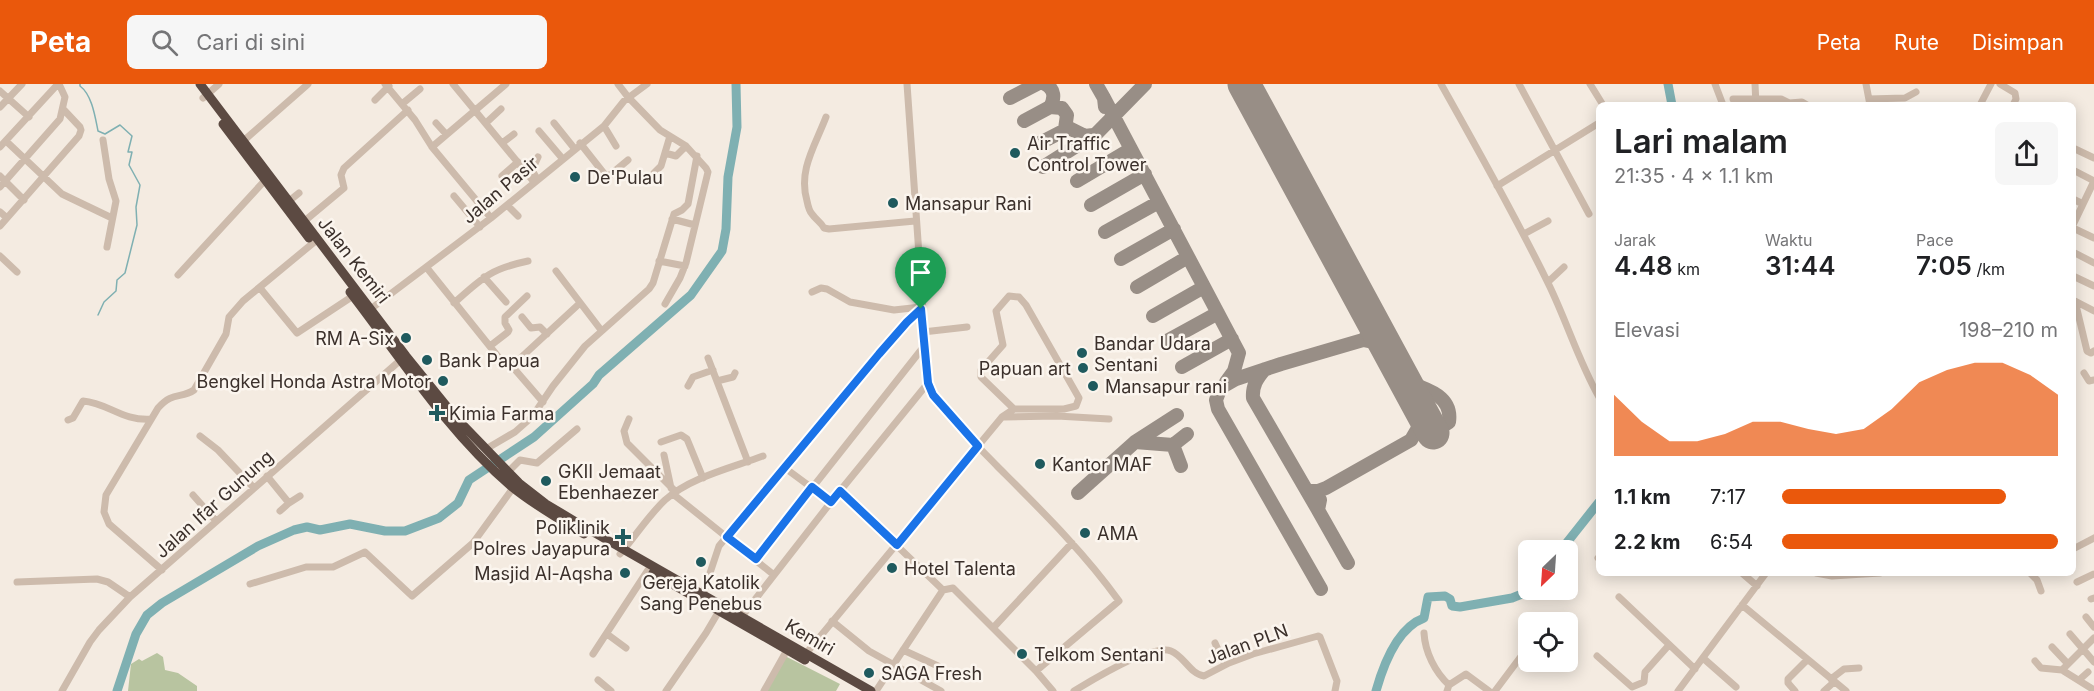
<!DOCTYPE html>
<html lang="id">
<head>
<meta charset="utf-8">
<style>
  :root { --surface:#fff; --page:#f6f6f6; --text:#202124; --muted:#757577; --accent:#ea580c }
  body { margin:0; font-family:Inter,sans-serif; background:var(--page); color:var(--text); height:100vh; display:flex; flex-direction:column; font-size:22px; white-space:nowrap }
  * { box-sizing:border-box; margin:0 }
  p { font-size:20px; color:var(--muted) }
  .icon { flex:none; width:33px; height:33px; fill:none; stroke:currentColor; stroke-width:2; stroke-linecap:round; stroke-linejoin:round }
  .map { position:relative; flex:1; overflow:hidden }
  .details { position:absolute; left:1596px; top:18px; width:480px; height:474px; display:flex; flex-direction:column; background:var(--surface); border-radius:9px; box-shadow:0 3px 15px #0003 }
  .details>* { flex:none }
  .needle { width:39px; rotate:205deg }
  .controls { position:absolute; left:1518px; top:456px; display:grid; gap:12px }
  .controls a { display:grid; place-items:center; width:60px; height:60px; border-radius:9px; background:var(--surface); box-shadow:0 3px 15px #0003; font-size:30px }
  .pin { position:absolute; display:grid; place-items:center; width:51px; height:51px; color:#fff; margin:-62px -26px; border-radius:50% 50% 50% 0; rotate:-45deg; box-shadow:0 0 6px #0007 }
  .pin .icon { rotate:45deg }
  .round { display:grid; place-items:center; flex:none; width:63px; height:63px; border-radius:9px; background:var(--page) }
  .headline { display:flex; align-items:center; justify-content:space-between; height:102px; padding:0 18px }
  h1 { font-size:33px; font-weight:600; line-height:45px }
  .metrics { display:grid; grid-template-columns:repeat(3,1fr); gap:9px; height:102px; padding:6px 18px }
  .metrics div { display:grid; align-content:center }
  .metrics b { font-size:26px; font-weight:600 }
  .metrics small { font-size:16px; font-weight:400 }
  .metrics p { font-size:16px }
  .chart { height:168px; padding:12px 18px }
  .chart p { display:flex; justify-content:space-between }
  .chart svg { width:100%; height:108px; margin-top:6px; fill:var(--accent); opacity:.7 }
  ul { padding:0 18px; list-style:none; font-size:20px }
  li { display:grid; grid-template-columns:96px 72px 1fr; align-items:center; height:45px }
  li i { height:15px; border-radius:8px; background:var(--accent) }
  header { display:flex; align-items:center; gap:36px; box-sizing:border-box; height:84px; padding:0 30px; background:var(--accent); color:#fff }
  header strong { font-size:28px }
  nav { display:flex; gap:33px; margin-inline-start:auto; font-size:21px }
  .search { width:420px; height:54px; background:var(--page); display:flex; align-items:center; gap:15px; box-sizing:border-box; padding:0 21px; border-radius:9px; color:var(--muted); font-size:22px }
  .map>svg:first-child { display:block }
  .green { fill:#b8c4a0 }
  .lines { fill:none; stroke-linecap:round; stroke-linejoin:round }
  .stream { stroke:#7fb0b2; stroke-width:1.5 }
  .river { stroke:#7fb0b2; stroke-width:9 }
  .taxiway { stroke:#988e86; stroke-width:14 }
  .runway { stroke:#988e86; stroke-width:33 }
  .minor { stroke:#cdbbac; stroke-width:7 }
  .highway { stroke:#5c4a42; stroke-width:9 }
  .route-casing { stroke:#fff; stroke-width:12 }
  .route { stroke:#1a73e8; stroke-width:8 }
  .poi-dot { fill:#1f5a5e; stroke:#fbf5ee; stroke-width:2 }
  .labels { text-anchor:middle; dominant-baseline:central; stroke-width:5; stroke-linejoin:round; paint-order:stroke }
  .poi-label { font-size:18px; fill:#3b302b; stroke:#fbf5ee; text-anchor:start }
  .street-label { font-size:18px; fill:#3b302b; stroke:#fbf5ee }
</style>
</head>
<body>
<header>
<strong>Peta</strong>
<div class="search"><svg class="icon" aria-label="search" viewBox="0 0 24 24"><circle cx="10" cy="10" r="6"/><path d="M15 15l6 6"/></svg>Cari di sini</div>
<nav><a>Peta</a><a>Rute</a><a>Disimpan</a></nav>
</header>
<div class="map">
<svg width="2094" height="607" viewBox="0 0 2094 607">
  <rect width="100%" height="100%" fill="#f4ebe1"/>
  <path class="green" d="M157,569L163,573L165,586L178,589L197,602V607H128L131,580L139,575L142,577Z
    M785,572L840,600L836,607H766Z"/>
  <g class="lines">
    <path class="stream" d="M80,0V2C92,11 95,32 98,47L105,50L120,41L132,52L128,68H132L129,81L140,101L136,123L137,141L125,189L117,196L116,207L104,218L98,231"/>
    <path class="river" d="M1668,0L1672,21
      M1561,466L1599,418
      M117,607L136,550L147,531L162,519L258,462L294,446L307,443L320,446L350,440L385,447H405L439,434L458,419L469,396L534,353L593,300L599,291L691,211L722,167L726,145L728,93L737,43L736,0
      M1376,607C1383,582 1397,544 1424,534L1428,513L1445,512L1450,515L1452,522L1460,523L1512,514L1532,506"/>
    <path class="taxiway" d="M1045,0C1055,5 1055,14 1050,23
      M1096,0L1104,14L1105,23
      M1010,14L1037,0
      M1104,14L1239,269L1234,287L1226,298
      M1024,37L1050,23L1062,24L1067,31L1065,45
      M1040,59L1069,44L1085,52L1093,51
      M1043,83L1097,49L1145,0
      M1077,97L1131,65
      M1091,121L1145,90
      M1105,148L1159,118
      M1121,175L1174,145
      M1137,203L1188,173
      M1153,232L1204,203
      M1363,256L1370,249L1372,236
      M1167,257L1218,229
      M1182,283L1232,255
      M1265,285C1257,294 1252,302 1253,314L1318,426
      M1404,297C1424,304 1453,311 1449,338L1432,349
      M1135,358L1173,361
      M1181,382L1173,361L1187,350
      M1307,407H1318L1326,404L1411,356L1418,344L1420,325
      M1078,409L1135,358L1177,331
      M1320,416L1318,426L1348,479
      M1321,505L1218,325L1216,316L1219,308L1222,303L1236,295L1281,280L1363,256L1378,259L1389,268"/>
    <path class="runway" d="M1244,0L1433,349"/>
    <path class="minor" d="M385,0L415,36L432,63L491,134
      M453,0L534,98
      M618,0L628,13L660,46L686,62L706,84L708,88L686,179L680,194L665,220
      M907,0L928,299C940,327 976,360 998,383C1040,425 1084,468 1119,517L1036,587
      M1441,0C1478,66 1516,133 1549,201C1567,238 1579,278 1599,313
      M1519,0L1589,130
      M1590,0L1603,21
      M1715,0L1723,21
      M1755,0L1756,21
      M1866,0L1870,21
      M2000,0L2015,9L2016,15L2013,21
      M0,7L29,33
      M203,14L219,0
      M1733,15H1781L1789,19L1802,18L1807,21
      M1869,15L1905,14L1916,8
      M375,16L389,2
      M402,20L420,5
      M1980,21L1991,0
      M0,23L22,0
      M826,33C815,62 798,86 807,117C808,122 809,127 812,130C816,136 821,138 824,144L829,145L915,137
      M436,39L446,50
      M486,39L501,25
      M554,39L574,64
      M604,42L616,62
      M539,47L562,74
      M103,56L109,95L116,117L107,163
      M6,57L62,110L112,134
      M241,59L308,0
      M502,59L514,50
      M580,59L606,92L610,91L628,76
      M0,63L58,0
      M432,63L506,0
      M2073,64L2094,74
      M665,69L676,72L686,62
      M2073,86L2094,97
      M654,89L661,82L670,52
      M0,92L24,116
      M502,92L518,78
      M537,95L532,86L538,73
      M1497,102L1599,39
      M0,103L60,35L65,13L59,0
      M454,112L480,143
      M2073,115L2083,120
      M289,117L299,109
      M507,121L518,132
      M0,128L7,134
      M672,135L695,141
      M301,140L344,104L341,91L344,84L408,26
      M2073,141L2094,97
      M0,142L79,52L81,46L80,43L64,26
      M2073,144L2094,154
      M1524,150L1548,137
      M2073,168L2094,179
      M0,172L17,188
      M659,177L685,182
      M427,184L500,275L508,281L514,280L580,219
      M556,187L601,246
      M178,191L268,93
      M2073,192L2094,202
      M484,193L506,218
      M1548,198L1564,183
      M260,204L297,249L356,210
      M812,208L821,204L827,205L850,218L894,226L921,223
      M1009,212L1019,213L1026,221L1079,314L1076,322L1064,325H1014L981,293V286L1003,261L996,227Z
      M2073,216L2094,227
      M2075,217L2087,267L2091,269L2094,267
      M454,219C482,194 490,185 528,177
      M368,227L491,134L604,42L624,17L647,0
      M522,233L531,244L540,243L547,250
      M923,248L967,243
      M490,262L508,248L509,246L505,239V233L527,212
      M708,274L748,378
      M511,281L543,318
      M2084,289L2089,297L2094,296
      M717,297L733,293L735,289
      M688,302L693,293L713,286
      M1005,333L1057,332L1109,335
      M629,335L624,347L627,359L676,408
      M68,336L73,334L83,317C108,319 122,337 151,335
      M200,352L218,366L254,404
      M661,358L681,351L687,355L703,394
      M486,365L515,348L532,333L553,302L585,262L649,205L653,199L674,130L682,126L688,120L697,72
      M664,371L671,404
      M785,384L831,418
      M508,388L520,376L537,379L577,345
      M267,392L289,419L300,412
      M840,407L943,506
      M673,410L774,491
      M193,411L216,437
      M280,427L289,419
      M2073,465L2094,454
      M620,470C635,453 648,432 665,416C691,393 731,384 763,372
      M1598,474L1599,473
      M756,475L925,261
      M162,486L109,440L104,428L106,411L158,324C173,307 181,315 194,306L226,250L229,233L243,217L318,155
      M1742,489L1757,502
      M1816,489L1832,492L1880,489
      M2030,489L2037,496L2041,507
      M17,498L97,495L108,498L130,513
      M2077,498L2094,490
      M250,500L306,483H333L365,468L412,512L473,459L513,404
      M702,513L719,462L879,270L907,238L921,225
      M1619,513L1695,585
      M2091,515L2094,514
      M1742,521L1846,607
      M2086,533L2094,543
      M739,536L831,418L928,299
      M832,537L869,567L941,607
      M993,544L1072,459
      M1424,549C1425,568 1435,588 1449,601L1447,607
      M607,550L626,564
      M2070,550L2094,578
      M1215,559L1225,581
      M2052,563L2068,580
      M903,566L938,582
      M593,570L648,486
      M804,572L1002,333L1014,325
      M1597,572L1632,603L1644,598L1645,588L1669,561
      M1703,574L1736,603
      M2035,577L2041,584L2062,586L2094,606
      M2062,586L2094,554
      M1831,595L1844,585L1859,584
      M598,596L611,607
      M2079,596L2088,588
      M1449,601L1466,590L1489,607
      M62,607L90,558L99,546L130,513L404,273
      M666,607L706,549L719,527
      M764,607L787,566
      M876,607L943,506L953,504L1036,587L1053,607
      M1074,607C1092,596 1152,559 1171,567C1184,572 1190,590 1204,592L1229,579L1253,570L1318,552L1320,553L1337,597L1335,607
      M1495,607L1522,571
      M1678,607L1766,489
      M1795,607L1788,599V595L1807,576
      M1824,607L1834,598"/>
    <path class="highway" d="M200,0L406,272L457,335L519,399L546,420L581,441L871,607
      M223,40L309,154
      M350,208C400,273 448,348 511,402C534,421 559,435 584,450
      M653,489L805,576"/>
  </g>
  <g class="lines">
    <defs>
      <path id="route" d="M921,225L928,299L933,311L978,362L897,461L840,407L831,418L812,403L756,475L727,453L879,270L907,238Z"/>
    </defs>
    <use href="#route" class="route-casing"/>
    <use href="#route" class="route"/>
  </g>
  <g class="poi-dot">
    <circle cx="1015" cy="69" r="6"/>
    <circle cx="575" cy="93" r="6"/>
    <circle cx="893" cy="119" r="6"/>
    <circle cx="406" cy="254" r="6"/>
    <circle cx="1082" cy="269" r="6"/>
    <circle cx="427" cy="276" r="6"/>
    <circle cx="1083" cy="284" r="6"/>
    <circle cx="443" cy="297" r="6"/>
    <circle cx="1093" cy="302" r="6"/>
    <path d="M434 320h6v6h6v6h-6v6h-6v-6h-6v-6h6z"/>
    <circle cx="1040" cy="380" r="6"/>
    <circle cx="546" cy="397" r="6"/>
    <circle cx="1085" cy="449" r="6"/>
    <path d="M620 444h6v6h6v6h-6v6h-6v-6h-6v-6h6z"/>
    <circle cx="701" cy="478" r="6"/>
    <circle cx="892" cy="484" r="6"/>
    <circle cx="625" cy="489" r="6"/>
    <circle cx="1022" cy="570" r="6"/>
    <circle cx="869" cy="589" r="6"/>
  </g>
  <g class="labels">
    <g class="poi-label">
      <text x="1027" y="59">Air Traffic<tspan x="1027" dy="21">Control Tower</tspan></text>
      <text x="587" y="93">De'Pulau</text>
      <text x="905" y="119">Mansapur Rani</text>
      <text x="394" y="254" text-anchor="end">RM A-Six</text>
      <text x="1094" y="259">Bandar Udara<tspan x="1094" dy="21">Sentani</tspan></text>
      <text x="439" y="276">Bank Papua</text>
      <text x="1071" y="284" text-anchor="end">Papuan art</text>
      <text x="431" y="297" text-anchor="end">Bengkel Honda Astra Motor</text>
      <text x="1105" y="302">Mansapur rani</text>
      <text x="449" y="329">Kimia Farma</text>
      <text x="1052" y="380">Kantor MAF</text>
      <text x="558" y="387">GKII Jemaat<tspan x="558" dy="21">Ebenhaezer</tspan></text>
      <text x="610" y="443" text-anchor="end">Poliklinik<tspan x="610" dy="21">Polres Jayapura</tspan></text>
      <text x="1097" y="449">AMA</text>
      <text x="904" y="484">Hotel Talenta</text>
      <text x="613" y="489" text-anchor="end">Masjid Al-Aqsha</text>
      <text x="701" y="498" text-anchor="middle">Gereja Katolik<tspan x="701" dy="21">Sang Penebus</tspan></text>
      <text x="1034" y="570">Telkom Sentani</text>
      <text x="881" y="589">SAGA Fresh</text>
    </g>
    <g class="street-label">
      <text transform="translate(500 106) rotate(-40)">Jalan Pasir</text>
      <text transform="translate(354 176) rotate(52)">Jalan Kemiri</text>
      <text transform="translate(214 420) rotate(-42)">Jalan Ifar Gunung</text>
      <text transform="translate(810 553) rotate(30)">Kemiri</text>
      <text transform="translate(1247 560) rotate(-20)">Jalan PLN</text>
    </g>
  </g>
</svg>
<div class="controls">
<a><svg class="needle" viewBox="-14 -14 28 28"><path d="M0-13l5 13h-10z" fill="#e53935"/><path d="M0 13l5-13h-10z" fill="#757577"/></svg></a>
<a><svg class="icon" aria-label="locate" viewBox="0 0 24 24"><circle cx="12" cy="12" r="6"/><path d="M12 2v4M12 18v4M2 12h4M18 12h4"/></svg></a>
</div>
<div class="pin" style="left:921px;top:225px;background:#1e9e55"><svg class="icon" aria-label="arrive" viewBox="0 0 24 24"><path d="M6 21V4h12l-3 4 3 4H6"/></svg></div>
<section class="details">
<div class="headline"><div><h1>Lari malam</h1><p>21:35 · 4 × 1.1 km</p></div><a class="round"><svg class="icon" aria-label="share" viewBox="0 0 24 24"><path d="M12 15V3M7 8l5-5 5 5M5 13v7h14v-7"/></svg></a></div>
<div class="metrics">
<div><p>Jarak</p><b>4.48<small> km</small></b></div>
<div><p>Waktu</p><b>31:44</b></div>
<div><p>Pace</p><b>7:05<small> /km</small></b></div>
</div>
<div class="chart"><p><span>Elevasi</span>198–210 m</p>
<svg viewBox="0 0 160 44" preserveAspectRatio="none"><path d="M0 44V19L10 30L20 38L30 38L40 35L50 30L60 30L70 33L80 35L90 33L100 25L110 14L120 9L130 6L140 6L150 11L160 19V44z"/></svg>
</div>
<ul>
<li><b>1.1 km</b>7:17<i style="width:81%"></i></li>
<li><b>2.2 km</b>6:54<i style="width:100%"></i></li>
</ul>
</section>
</div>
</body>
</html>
